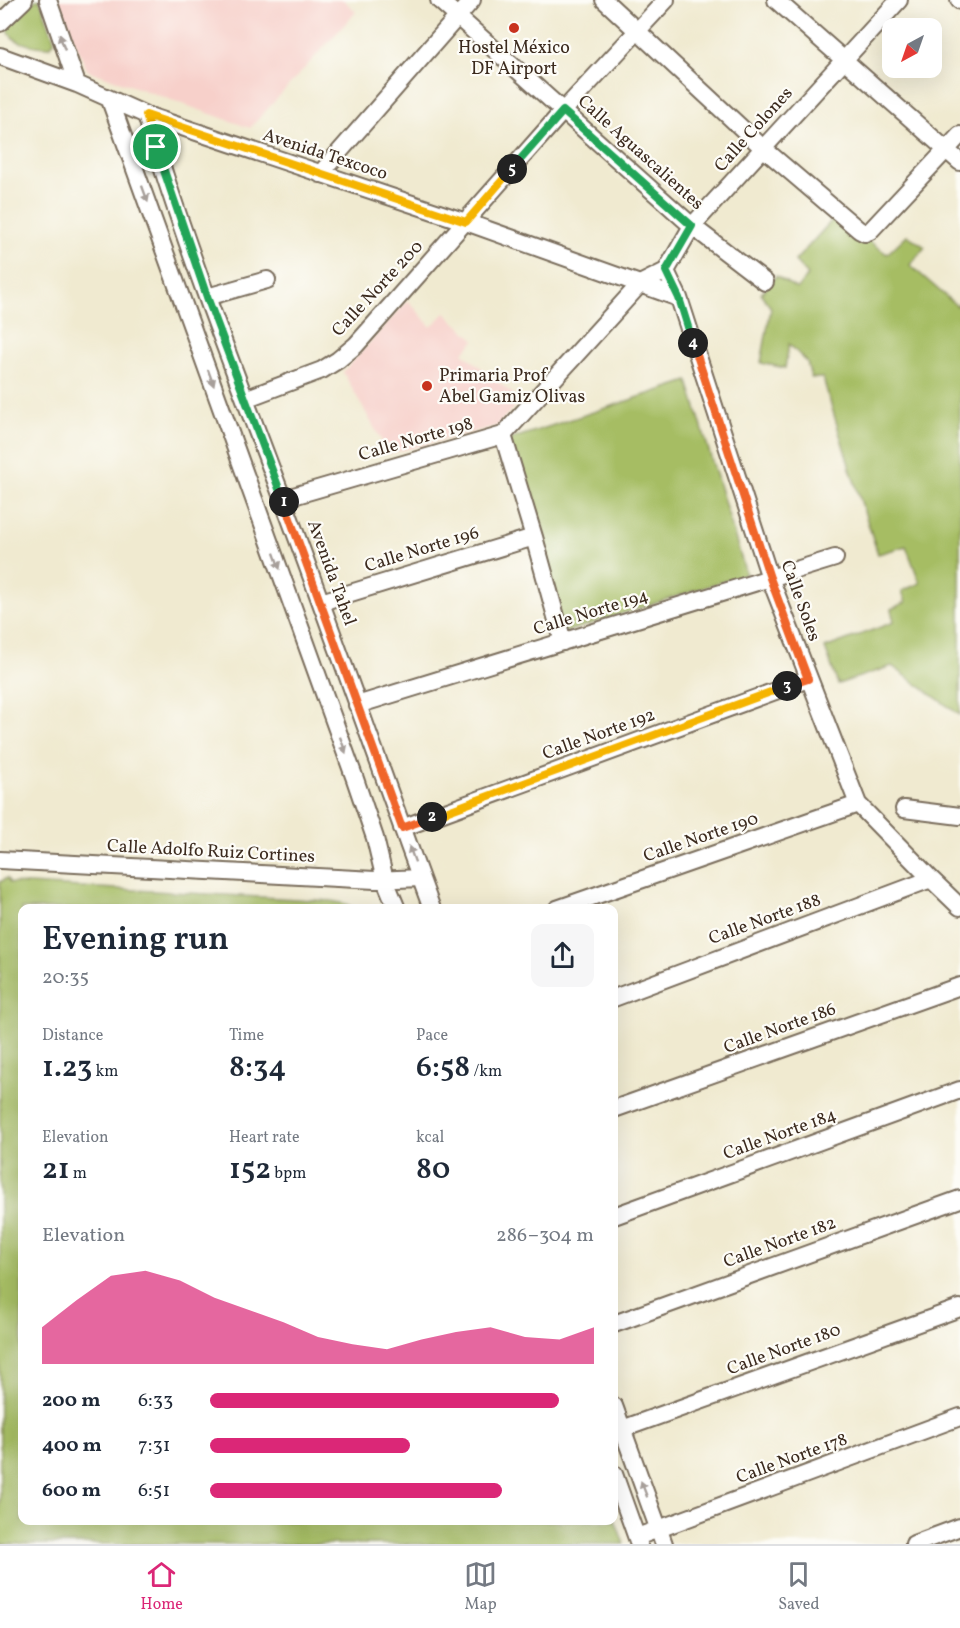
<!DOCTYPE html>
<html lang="en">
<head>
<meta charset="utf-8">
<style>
  :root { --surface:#fff; --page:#f6f6f7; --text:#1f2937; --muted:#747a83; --line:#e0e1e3; --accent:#db2777 }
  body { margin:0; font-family:Vollkorn,serif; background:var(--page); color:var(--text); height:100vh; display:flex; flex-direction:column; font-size:22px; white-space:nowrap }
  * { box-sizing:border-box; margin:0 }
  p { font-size:20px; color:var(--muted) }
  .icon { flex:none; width:33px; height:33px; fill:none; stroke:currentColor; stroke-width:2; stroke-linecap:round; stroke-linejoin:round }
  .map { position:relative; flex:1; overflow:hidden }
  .drawer { position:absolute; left:18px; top:904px; width:600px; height:621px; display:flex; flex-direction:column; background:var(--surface); border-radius:12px; box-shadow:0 6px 24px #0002 }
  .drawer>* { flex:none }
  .needle { width:39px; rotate:220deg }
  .controls { position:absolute; left:882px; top:18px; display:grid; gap:12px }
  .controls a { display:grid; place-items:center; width:60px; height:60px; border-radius:12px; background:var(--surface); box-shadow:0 6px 24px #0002; font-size:30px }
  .pin { position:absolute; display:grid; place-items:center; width:51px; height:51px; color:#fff; margin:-26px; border:3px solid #fff; border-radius:50%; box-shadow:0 2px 6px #0007 }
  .km { position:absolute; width:30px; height:30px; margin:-15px; border-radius:50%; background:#222; color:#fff; font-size:16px; line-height:30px; text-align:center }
  .round { display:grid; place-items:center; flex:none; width:63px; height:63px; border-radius:12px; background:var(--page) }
  .headline { display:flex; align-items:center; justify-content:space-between; height:102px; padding:0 24px }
  h1 { font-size:33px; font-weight:600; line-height:45px }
  .figures { display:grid; grid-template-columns:repeat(3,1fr); gap:9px; height:102px; padding:6px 24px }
  .figures div { display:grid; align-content:center }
  .figures b { font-size:30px; font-weight:600 }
  .figures small { font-size:16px; font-weight:400 }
  .figures p { font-size:16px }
  .chart { height:168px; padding:12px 24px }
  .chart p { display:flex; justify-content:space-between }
  .chart svg { width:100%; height:108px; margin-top:6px; fill:var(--accent); opacity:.7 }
  ul { padding:0 24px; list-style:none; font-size:20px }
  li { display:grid; grid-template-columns:96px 72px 1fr; align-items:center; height:45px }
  li i { height:15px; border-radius:8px; background:var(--accent) }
  .tabs { display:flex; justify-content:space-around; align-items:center; height:84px; border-top:2px solid var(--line); background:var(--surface); font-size:16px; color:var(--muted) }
  .tabs a { display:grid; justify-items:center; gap:3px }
  .tabs .on { color:var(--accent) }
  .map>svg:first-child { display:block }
  .built { fill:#f7d0ca }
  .green { fill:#a6bd63; stroke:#707440; stroke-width:1.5 }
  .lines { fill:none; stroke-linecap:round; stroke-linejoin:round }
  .minor-casing { stroke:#7a6d5c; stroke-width:20 }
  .minor { stroke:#fff; stroke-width:16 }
  .oneway { fill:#a79f9a }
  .split-1-casing { stroke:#fff; stroke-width:12 }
  .split-2-casing { stroke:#fff; stroke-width:12 }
  .split-3-casing { stroke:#fff; stroke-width:12 }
  .split-4-casing { stroke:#fff; stroke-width:12 }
  .split-5-casing { stroke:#fff; stroke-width:12 }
  .split-6-casing { stroke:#fff; stroke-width:12 }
  .split-1 { stroke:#22a559; stroke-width:8 }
  .split-2 { stroke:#f0652b; stroke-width:8 }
  .split-3 { stroke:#f5b400; stroke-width:8 }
  .split-4 { stroke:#f0652b; stroke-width:8 }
  .split-5 { stroke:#22a559; stroke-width:8 }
  .split-6 { stroke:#f5b400; stroke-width:8 }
  .poi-dot { fill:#c8321e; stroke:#fdfcf7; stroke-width:2 }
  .labels { text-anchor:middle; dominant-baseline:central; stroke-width:4.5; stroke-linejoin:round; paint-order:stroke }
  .poi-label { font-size:18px; fill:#3b2a1e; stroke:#fdfcf7 }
  .street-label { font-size:18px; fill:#3b2a1e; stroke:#fdfcf7 }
</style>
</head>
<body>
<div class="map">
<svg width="960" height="1544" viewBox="0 0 960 1544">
  <rect width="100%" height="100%" fill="#fdfcf7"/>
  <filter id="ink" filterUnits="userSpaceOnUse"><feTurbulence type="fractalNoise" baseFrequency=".0167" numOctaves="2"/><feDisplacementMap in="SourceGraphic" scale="12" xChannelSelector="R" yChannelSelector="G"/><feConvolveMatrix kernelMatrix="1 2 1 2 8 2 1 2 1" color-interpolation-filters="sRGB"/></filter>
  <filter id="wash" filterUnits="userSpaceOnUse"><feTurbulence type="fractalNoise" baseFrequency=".008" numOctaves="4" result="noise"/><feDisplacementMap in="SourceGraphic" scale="24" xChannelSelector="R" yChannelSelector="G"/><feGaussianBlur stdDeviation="1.35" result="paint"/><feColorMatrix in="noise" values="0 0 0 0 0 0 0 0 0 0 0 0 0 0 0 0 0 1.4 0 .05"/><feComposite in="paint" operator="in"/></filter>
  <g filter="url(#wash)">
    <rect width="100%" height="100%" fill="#f0ead0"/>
    <path class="built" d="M57,0H344L356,12L250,128L87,70Z
      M408,300L431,327L445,313L475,340L463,353L520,400L497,426L389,454L343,372Z"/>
    <path class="green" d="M36,0H40L54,39V42L50,47C37,47 0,43 10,22C15,13 28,6 36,0Z
      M835,217L887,254L907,235L925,247L910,265L957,306L960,303V715L892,666L838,684L825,648L894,622L891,609L906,602L902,591L920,583L906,546L878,554L850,468L823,378H811L807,362L789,344L785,368L761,363L771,308L761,294L776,276L797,289L808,275L795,261Z
      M688,381L746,574L562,633L508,440Z
      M7,878L10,883L331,901L346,904L355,909H22V1521H614V1517L624,1544H0V882Z"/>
  </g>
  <g filter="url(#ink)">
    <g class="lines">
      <defs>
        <path id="minor" d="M48,0L77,84
          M439,0L692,226L765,282
          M604,0L764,149L859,230L865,233L870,231L960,135
          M776,0L960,162
          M959,0L960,1
          M0,23L24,0
          M0,56L77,84L146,115L466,222L679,298
          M110,100L355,779L375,838L385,880L397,909
          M146,115C185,246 235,372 283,500C334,636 382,773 432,909
          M320,174L472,0
          M666,271L679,298L770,578L858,804L931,879L960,907
          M207,297L267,280
          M245,399L322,370L338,360L356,345L563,111L666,0
          M503,435L534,537L563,642
          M283,499L503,435L640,284L666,271L692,226L899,0
          M321,602L534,537
          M357,705L835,558
          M904,809L960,816
          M402,828L808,679
          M0,860L375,880L420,878
          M557,909L858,804
          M614,998L931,879
          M614,1109L960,986
          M614,1216L960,1090
          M614,1324L960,1199
          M614,1406L664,1544
          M622,1429L960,1308
          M614,1474L639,1544
          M637,1537L960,1417
          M914,1544L960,1527"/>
      </defs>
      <use href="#minor" class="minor-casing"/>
      <use href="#minor" class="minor"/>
    </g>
    <defs><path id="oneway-solid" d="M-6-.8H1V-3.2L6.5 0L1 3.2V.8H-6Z" transform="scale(1.5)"/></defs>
    <g class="oneway">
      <use href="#oneway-solid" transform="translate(62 42) rotate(-109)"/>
      <use href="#oneway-solid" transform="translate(145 194) rotate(70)"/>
      <use href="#oneway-solid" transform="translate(211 378) rotate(70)"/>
      <use href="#oneway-solid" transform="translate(277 561) rotate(70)"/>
      <use href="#oneway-solid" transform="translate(343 745) rotate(70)"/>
      <use href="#oneway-solid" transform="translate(412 854) rotate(-110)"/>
      <use href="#oneway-solid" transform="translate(644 1489) rotate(-111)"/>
    </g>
  </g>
  <g class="lines" filter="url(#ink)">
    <defs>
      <path id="split-1" d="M156,147L207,297L284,502"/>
      <path id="split-2" d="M284,502L402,828L432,817"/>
      <path id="split-3" d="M432,817L787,686"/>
      <path id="split-4" d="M693,343L770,578L808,679L787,686"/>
      <path id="split-5" d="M512,169L563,111L692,226L666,271L679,298L693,343"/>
      <path id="split-6" d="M156,147L146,115L466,222L512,169"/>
    </defs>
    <use href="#split-1" class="split-1-casing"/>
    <use href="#split-2" class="split-2-casing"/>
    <use href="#split-3" class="split-3-casing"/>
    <use href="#split-4" class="split-4-casing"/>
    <use href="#split-5" class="split-5-casing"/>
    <use href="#split-6" class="split-6-casing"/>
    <use href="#split-1" class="split-1"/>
    <use href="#split-2" class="split-2"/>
    <use href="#split-3" class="split-3"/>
    <use href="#split-4" class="split-4"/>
    <use href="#split-5" class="split-5"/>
    <use href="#split-6" class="split-6"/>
  </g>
  <g class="poi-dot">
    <circle cx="514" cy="28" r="6"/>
    <circle cx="427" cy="386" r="6"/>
  </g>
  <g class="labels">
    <g class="poi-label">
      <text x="514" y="48">Hostel México<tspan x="514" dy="21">DF Airport</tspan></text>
      <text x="439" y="376" text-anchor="start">Primaria Prof<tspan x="439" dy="21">Abel Gamiz Olivas</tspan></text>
    </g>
    <g class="street-label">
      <text transform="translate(754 130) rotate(-48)">Calle Colones</text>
      <text transform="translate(640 153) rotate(42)">Calle Aguascalientes</text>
      <text transform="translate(325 155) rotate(18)">Avenida Texcoco</text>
      <text transform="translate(378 289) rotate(-47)">Calle Norte 200</text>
      <text transform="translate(416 440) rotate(-16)">Calle Norte 198</text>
      <text transform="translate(422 550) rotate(-17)">Calle Norte 196</text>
      <text transform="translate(331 573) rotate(70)">Avenida Tahel</text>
      <text transform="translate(800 601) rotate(70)">Calle Soles</text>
      <text transform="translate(591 613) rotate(-17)">Calle Norte 194</text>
      <text transform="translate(599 735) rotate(-20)">Calle Norte 192</text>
      <text transform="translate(701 838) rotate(-19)">Calle Norte 190</text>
      <text transform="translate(211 852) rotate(3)">Calle Adolfo Ruiz Cortines</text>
      <text transform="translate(765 920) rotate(-20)">Calle Norte 188</text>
      <text transform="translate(780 1029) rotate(-20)">Calle Norte 186</text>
      <text transform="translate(780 1135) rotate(-20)">Calle Norte 184</text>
      <text transform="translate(780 1243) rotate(-20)">Calle Norte 182</text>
      <text transform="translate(784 1350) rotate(-20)">Calle Norte 180</text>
      <text transform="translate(792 1459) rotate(-20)">Calle Norte 178</text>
    </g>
  </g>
</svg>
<div class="controls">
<a><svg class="needle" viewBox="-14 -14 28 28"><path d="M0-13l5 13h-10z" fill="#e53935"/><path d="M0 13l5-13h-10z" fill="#747a83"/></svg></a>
</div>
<div class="pin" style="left:156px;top:147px;background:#1e9e55"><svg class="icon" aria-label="arrive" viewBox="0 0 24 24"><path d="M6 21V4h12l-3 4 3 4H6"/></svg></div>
<b class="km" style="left:284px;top:502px">1</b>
<b class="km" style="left:432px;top:817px">2</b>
<b class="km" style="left:787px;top:686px">3</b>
<b class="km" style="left:693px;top:343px">4</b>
<b class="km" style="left:512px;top:169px">5</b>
<section class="drawer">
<div class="headline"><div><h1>Evening run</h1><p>20:35</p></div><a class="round"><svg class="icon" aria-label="share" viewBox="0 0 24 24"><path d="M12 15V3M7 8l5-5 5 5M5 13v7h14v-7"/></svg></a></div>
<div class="figures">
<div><p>Distance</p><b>1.23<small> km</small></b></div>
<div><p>Time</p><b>8:34</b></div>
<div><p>Pace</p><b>6:58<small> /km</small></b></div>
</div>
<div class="figures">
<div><p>Elevation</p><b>21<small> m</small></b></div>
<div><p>Heart rate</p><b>152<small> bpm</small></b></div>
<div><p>kcal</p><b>80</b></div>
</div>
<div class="chart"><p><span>Elevation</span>286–304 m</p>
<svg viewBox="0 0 160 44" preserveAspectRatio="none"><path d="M0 44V29L10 18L20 8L30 6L40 10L50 17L60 22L70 27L80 33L90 36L100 38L110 34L120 31L130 29L140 33L150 34L160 29V44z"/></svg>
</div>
<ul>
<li><b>200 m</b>6:33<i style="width:91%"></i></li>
<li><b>400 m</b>7:31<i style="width:52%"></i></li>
<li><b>600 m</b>6:51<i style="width:76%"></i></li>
</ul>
</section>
</div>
<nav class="tabs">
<a class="on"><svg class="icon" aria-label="home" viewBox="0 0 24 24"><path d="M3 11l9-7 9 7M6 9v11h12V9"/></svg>Home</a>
<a><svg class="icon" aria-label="map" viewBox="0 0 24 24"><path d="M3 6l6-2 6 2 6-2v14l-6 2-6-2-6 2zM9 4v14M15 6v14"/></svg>Map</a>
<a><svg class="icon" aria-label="saved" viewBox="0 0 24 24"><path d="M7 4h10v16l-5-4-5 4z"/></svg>Saved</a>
</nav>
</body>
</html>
